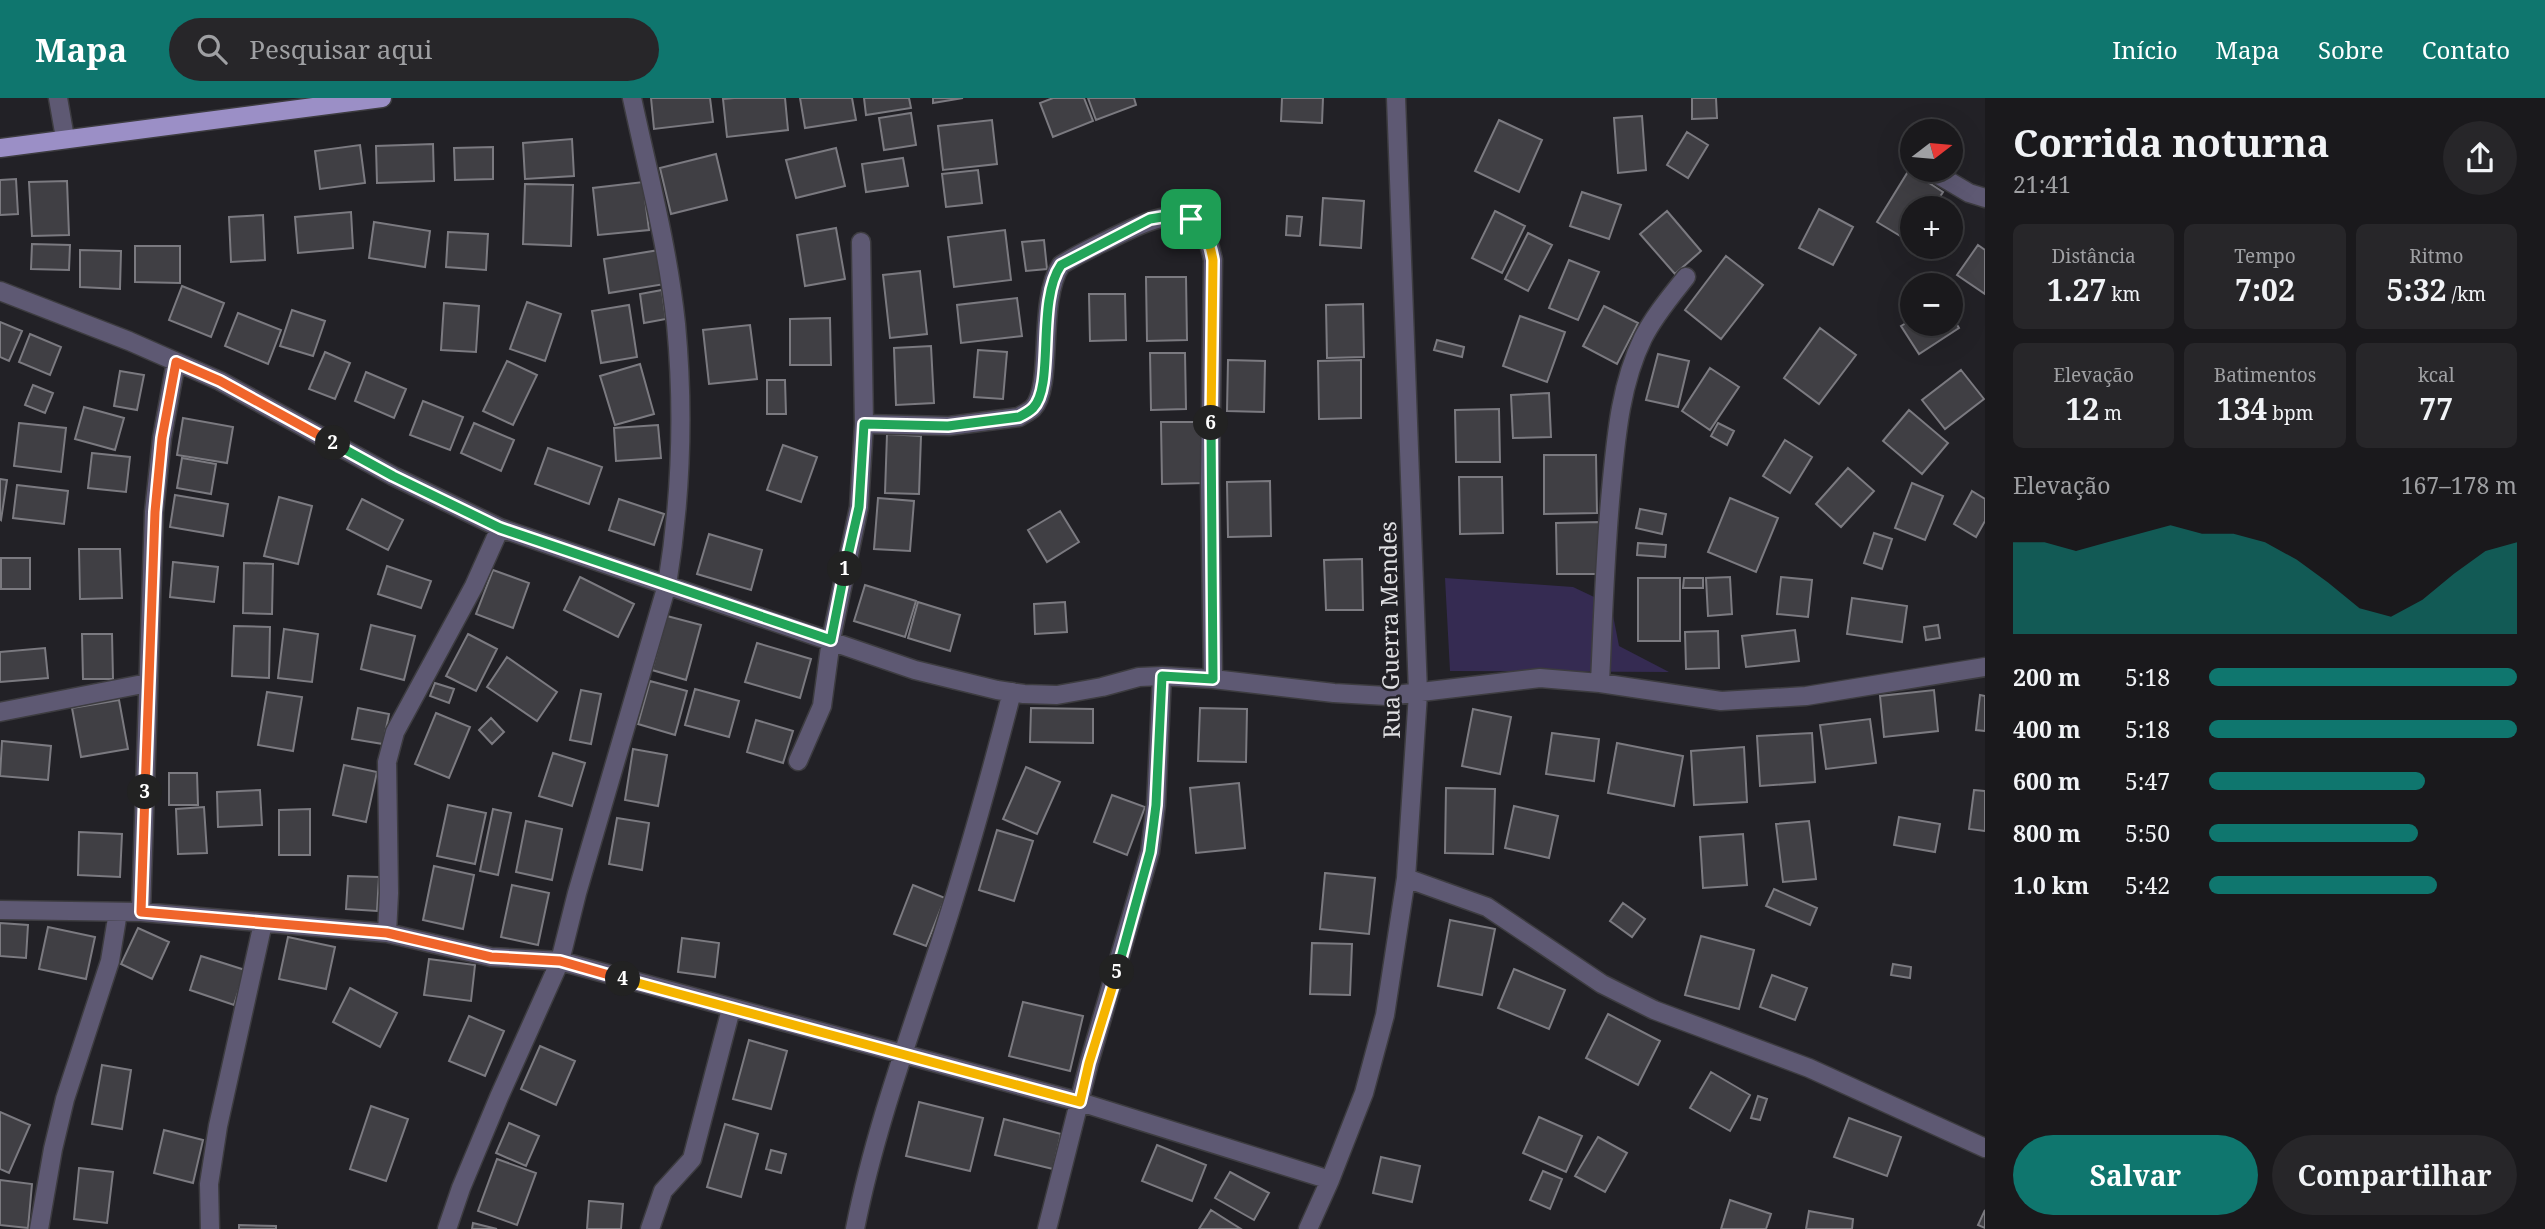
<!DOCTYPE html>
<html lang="pt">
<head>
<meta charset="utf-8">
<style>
  :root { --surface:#1a191c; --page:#272629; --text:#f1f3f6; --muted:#9fa0a3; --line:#38383b; --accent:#0f766e }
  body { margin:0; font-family:"Noto Serif",serif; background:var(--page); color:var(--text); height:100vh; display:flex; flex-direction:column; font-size:26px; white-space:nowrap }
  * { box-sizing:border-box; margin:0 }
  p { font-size:23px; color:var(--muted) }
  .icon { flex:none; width:38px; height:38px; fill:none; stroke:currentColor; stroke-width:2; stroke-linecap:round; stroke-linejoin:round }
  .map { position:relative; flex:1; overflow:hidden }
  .sheet { display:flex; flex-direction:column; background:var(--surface); width:560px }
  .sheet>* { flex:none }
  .needle { width:46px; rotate:74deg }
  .buttons { position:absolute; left:1900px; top:21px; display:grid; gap:14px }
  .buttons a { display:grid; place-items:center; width:63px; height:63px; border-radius:50%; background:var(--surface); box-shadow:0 7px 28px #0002,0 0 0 2px var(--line); font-size:35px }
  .pin { position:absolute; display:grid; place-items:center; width:60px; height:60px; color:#fff; margin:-30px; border-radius:14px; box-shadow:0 4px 10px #0006 }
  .km { position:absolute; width:35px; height:35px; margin:-18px; border-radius:50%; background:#222; color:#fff; font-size:19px; line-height:35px; text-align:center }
  .round { display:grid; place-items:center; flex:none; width:74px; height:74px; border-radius:37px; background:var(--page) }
  .overview { display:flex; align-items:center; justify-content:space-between; height:119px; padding:0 28px }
  h1 { font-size:38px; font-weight:700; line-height:52px }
  .metrics { display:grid; grid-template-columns:repeat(3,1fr); gap:10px; height:119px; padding:7px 28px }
  .metrics div { display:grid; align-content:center; border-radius:10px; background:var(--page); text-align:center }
  .metrics b { font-size:30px; font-weight:700 }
  .metrics small { font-size:19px; font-weight:400 }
  .metrics p { font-size:19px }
  .chart { height:196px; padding:14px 28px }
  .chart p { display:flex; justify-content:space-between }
  .chart svg { width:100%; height:126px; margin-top:7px; fill:var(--accent); opacity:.7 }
  .primary-button { display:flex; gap:14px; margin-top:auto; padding:14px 28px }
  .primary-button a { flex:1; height:80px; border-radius:42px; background:var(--accent); color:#fff; font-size:28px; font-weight:700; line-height:80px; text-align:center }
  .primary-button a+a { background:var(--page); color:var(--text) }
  ul { padding:0 28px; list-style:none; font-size:23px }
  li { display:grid; grid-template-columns:112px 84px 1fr; align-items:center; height:52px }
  li i { height:18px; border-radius:9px; background:var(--accent) }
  header { display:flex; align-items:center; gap:42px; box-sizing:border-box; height:98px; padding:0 35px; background:var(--accent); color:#fff }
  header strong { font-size:33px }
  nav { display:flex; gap:38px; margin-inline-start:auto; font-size:24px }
  .search { width:490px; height:63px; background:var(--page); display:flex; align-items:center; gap:18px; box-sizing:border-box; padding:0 24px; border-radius:38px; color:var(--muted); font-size:26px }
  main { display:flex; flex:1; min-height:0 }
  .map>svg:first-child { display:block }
  .green { fill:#352b52 }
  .building { fill:#403f44; stroke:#7b7a80; stroke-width:2 }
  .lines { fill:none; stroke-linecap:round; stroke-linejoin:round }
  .minor-casing { stroke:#3d3c40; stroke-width:21 }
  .major-casing { stroke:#3d3c40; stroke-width:21 }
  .minor { stroke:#5e5973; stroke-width:18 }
  .major { stroke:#9b8fc6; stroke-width:18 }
  .split-1-casing { stroke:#fff; stroke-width:14 }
  .split-2-casing { stroke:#fff; stroke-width:14 }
  .split-3-casing { stroke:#fff; stroke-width:14 }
  .split-4-casing { stroke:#fff; stroke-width:14 }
  .split-5-casing { stroke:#fff; stroke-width:14 }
  .split-6-casing { stroke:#fff; stroke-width:14 }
  .split-7-casing { stroke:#fff; stroke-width:14 }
  .split-1 { stroke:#22a559; stroke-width:9 }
  .split-2 { stroke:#22a559; stroke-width:9 }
  .split-3 { stroke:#f0652b; stroke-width:9 }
  .split-4 { stroke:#f0652b; stroke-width:9 }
  .split-5 { stroke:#f5b400; stroke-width:9 }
  .split-6 { stroke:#22a559; stroke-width:9 }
  .split-7 { stroke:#f5b400; stroke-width:9 }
  .labels { text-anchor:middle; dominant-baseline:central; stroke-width:5; stroke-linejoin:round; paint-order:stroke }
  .street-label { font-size:23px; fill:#e0e0e3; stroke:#222126 }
</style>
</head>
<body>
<header>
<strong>Mapa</strong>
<div class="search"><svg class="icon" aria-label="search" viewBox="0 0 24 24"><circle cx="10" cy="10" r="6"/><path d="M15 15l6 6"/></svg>Pesquisar aqui</div>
<nav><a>Início</a><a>Mapa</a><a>Sobre</a><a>Contato</a></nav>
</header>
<main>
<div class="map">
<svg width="1985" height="1131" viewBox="0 0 1985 1131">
  <rect width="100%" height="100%" fill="#222126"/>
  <path class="green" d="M1445,480L1573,489L1611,507L1619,548L1669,574L1450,573Z"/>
  <path class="building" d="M651,0H710L713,24L654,31Z
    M734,0H785L788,32L727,39L723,1Z
    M800,0H852L856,22L805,30Z
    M864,0H909L911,10L866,17Z
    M933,0H963L933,5Z
    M1053,0H1084L1093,23L1053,39L1040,5Z
    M1088,0H1134L1136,7L1096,22Z
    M1282,0H1323L1322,25L1281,23Z
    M1692,0H1716L1717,20L1692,21Z
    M911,15L916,47L884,52L879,20Z
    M1642,18L1646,72L1618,75L1614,20Z
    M992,22L997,66L943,72L938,28Z
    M1499,22L1542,42L1519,94L1475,73Z
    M1687,34L1708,47L1688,80L1667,67Z
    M572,41L574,78L525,81L523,45Z
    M433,46L434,83L377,85L376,48Z
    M360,47L365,85L320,91L315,53Z
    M493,49V81L455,82L454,50Z
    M836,50L845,88L796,100L786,62Z
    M716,56L727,102L671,116L660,70Z
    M903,60L908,88L866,94L862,66Z
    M978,72L982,105L946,109L942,76Z
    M1909,72L1943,94L1933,110H1913L1912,145L1877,124Z
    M16,81L18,116L0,117V82Z
    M67,83L69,137L32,138L29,84Z
    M643,84L649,132L598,137L593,90Z
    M525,86L573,87L571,148L523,146Z
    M1582,94L1621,107L1609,141L1570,128Z
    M1323,100L1364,103L1361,150L1320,147Z
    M1819,111L1853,129L1833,167L1799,150Z
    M1495,113L1525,128L1502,175L1472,160Z
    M1667,113L1701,153L1675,176L1640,136Z
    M351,114L353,150L298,155L295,119Z
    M263,117L265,162L231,164L229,119Z
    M1287,118L1302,119L1300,138L1286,137Z
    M374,124L430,133L425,169L369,160Z
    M836,130L845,181L805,188L797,137Z
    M1005,132L1011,182L954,189L948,139Z
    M448,134L488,136L486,172L446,169Z
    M1528,135L1552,147L1528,193L1505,181Z
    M1044,142L1047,171L1026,173L1022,144Z
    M32,146L70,147L69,172L31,171Z
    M1978,147L1985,152V196L1957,177Z
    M135,148H180V185L135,184Z
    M80,152L121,153L120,191L80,189Z
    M659,152L665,186L609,195L604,161Z
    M1726,158L1763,187L1721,241L1685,212Z
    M1569,162L1599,174L1578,222L1549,210Z
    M920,173L927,236L890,240L883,177Z
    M1146,179H1186L1187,242L1147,243Z
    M182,188L224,205L211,239L169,222Z
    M662,192L666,221L644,225L640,196Z
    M1089,196H1125L1126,242L1090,243Z
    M1017,200L1022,238L961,245L957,207Z
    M527,204L561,216L545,263L510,251Z
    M444,205L479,208L476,254L441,252Z
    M1363,206L1364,259L1327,260L1326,207Z
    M629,207L637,259L601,265L592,213Z
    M1604,208L1638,225L1617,266L1583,248Z
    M292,212L325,223L313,258L280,248Z
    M238,215L281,232L268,266L225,248Z
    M1951,217L1959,230L1919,256L1901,228L1913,221V226H1951Z
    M1520,218L1565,234L1547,284L1503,268Z
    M830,220L831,267H790V221Z
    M0,224L22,233L9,263L0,259Z
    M750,227L757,281L709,286L703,232Z
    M1820,230L1856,257L1819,306L1784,280Z
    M30,236L61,249L50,277L19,264Z
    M1437,242L1464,249L1462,259L1434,252Z
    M931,248L934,305L896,307L894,250Z
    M978,252L1007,254L1003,301L974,299Z
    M325,254L350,265L335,301L309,291Z
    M1150,255H1185L1186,311L1151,312Z
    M1658,256L1689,263L1678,309L1646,302Z
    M1228,262L1265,263L1264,314L1227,313Z
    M1361,262V320L1319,321L1318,263Z
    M507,263L537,277L513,327L483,313Z
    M640,266L654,316L615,327L600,278Z
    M1710,270L1739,289L1710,332L1682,313Z
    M1961,272L1984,301L1945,331L1922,302Z
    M120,273L144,277L137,312L114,308Z
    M366,274L406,291L394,320L355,303Z
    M767,282H785L786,316H767Z
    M33,287L53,295L45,315L25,307Z
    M1549,295L1551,339L1513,340L1511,297Z
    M423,303L463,319L450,352L410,337Z
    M84,309L124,320L115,352L75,341Z
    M1499,311L1500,364H1456L1455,312Z
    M1909,312L1948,345L1922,376L1883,343Z
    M183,320L233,329L227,365L177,357Z
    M1161,324H1203L1204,385L1162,386Z
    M19,325L66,330L61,374L14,368Z
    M474,325L514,342L501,373L461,355Z
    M1718,325L1734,333L1727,347L1711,338Z
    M658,327L661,360L616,363L614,330Z
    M887,336L921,338L919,396L885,395Z
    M1785,342L1812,359L1790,395L1763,378Z
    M783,347L817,359L801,404L767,392Z
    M548,350L602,369L589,406L535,386Z
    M92,355L130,359L126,394L88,390Z
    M1544,357H1596L1597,415L1544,416Z
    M182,360L216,366L211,396L177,390Z
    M1848,370L1874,393L1841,429L1816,406Z
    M1459,379H1502L1503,435L1460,436Z
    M0,381L7,382L1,422L0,421Z
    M1270,383L1271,438L1228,439L1227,384Z
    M1912,385L1943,398L1925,442L1895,430Z
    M17,387L68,393L64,426L13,420Z
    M1972,393L1985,401V423L1976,439L1954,426Z
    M175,397L228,406L223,438L170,429Z
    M279,399L312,408L298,466L264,458Z
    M878,400L914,403L910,453L874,451Z
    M1730,400L1778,420L1756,474L1708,454Z
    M362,401L403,422L388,452L347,431Z
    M619,401L664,416L654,447L609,432Z
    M1640,411L1666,416L1662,436L1636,430Z
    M1060,413L1079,444L1047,464L1028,432Z
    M1600,424L1601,476H1557L1556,425Z
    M1874,435L1892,441L1882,471L1864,465Z
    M709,436L762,452L751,492L697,476Z
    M1638,445L1666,447L1665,459L1637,457Z
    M79,451H120L122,500L80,501Z
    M1,460H30V491H1Z
    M1362,461L1363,512H1326L1324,462Z
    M173,464L218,469L214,504L170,499Z
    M244,465L273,466L272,516L243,515Z
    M387,468L431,483L421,510L378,496Z
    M493,472L529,485L513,530L476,516Z
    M580,479L634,506L618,539L564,512Z
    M1730,479L1732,516L1708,518L1706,480Z
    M1781,479L1812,482L1808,519L1777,516Z
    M1638,480H1680V543H1638Z
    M1684,480H1703V490H1683Z
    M865,487L916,503L905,539L854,523Z
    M1852,500L1907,508L1902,544L1847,536Z
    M918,504L960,517L950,553L908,540Z
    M1065,504L1067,534L1035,536L1034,506Z
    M667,518L701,527L686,582L652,572Z
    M371,527L415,538L404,582L361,571Z
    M1938,527L1940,540L1926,542L1924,529Z
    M234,528L270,529L269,580L232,578Z
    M284,531L318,536L312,584L278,580Z
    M1795,532L1799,563L1746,569L1742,538Z
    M1718,533L1719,570L1686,571L1685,534Z
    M82,536H112L113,581H83Z
    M468,536L497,551L476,593L446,578Z
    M757,545L811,561L800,600L745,584Z
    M45,550L48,580L0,584V554Z
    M507,559L557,594L537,623L487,589Z
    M650,583L687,593L675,637L638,626Z
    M435,585L454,591L449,605L430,598Z
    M695,591L739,603L729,639L685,627Z
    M581,592L601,596L591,646L570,642Z
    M1934,592L1938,633L1884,639L1880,598Z
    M267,594L302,599L293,653L258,647Z
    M1980,597L1985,598V633L1976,632Z
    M119,602L128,651L81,659L72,610Z
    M358,610L389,616L383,646L352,641Z
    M1031,610L1093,611V645L1030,644Z
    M1200,610L1247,611L1246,664L1198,663Z
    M1473,611L1511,619L1500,676L1462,668Z
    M436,615L470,629L449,680L415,666Z
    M491,620L504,634L492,646L479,632Z
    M1870,621L1876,665L1826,671L1820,627Z
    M756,622L793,633L783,665L747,654Z
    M1552,635L1599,641L1594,683L1546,676Z
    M1812,635L1815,684L1760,688L1757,638Z
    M2,643L51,648L48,682L0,678Z
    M1617,645L1683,658L1674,708L1608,695Z
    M1744,649L1747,704L1694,707L1691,653Z
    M633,651L667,657L658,708L625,702Z
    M553,655L585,665L572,708L539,698Z
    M344,667L377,674L366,724L333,717Z
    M1026,669L1060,684L1037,736L1003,721Z
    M169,675H197L198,707H169Z
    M1239,685L1245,750L1196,755L1190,690Z
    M1446,690L1495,691L1493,756L1445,755Z
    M260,692L262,727L218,729L217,694Z
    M1974,692L1985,693V733L1969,731Z
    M1112,697L1145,709L1127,757L1094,744Z
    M448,707L486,715L475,766L437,758Z
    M1514,708L1558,718L1549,760L1505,750Z
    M204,709L207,755L178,756L176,711Z
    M310,711V757H279V712Z
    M493,711L511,715L498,777L480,773Z
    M1899,719L1940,726L1935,754L1894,747Z
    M617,720L649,725L642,772L609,766Z
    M526,723L562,731L552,782L516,774Z
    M1809,723L1816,781L1783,784L1776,726Z
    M997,732L1033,743L1014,803L979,792Z
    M79,734L122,736L120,779L78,777Z
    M1743,736L1747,787L1703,790L1700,739Z
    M434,768L474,777L463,831L423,822Z
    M1325,775L1375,780L1369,836L1320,831Z
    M348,778L379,779L377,813L346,811Z
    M512,787L549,795L538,847L501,839Z
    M913,787L945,800L926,848L894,836Z
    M1774,791L1817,810L1810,827L1766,808Z
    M1623,805L1645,821L1632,839L1610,823Z
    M1450,822L1495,831L1482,897L1438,888Z
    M0,825L28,827L26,860L0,858Z
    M48,829L95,839L86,881L39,871Z
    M138,830L169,844L152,881L121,866Z
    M1701,838L1754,852L1739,911L1685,897Z
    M288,839L335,849L326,891L279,881Z
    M682,840L719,845L715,879L678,874Z
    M1312,845L1352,846L1350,897L1310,896Z
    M201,858L245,872L234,907L190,892Z
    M429,861L475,867L471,903L424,897Z
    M1893,866L1911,869L1910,880L1891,877Z
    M1514,871L1565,892L1549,931L1498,910Z
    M1772,877L1807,890L1795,922L1760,909Z
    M350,890L397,915L380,949L333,924Z
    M1023,904L1083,918L1070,973L1009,958Z
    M1608,916L1660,943L1638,987L1586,960Z
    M469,918L504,933L485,978L449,963Z
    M749,942L787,953L771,1011L733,1001Z
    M540,948L575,963L556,1007L521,991Z
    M102,967L131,972L122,1031L92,1026Z
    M1711,974L1750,997L1730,1033L1690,1010Z
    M1758,998L1767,1001L1760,1022L1751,1020Z
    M919,1004L983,1020L970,1073L906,1058Z
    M371,1008L408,1021L386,1083L350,1071Z
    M0,1014L30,1027L9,1075L0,1071Z
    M1539,1019L1582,1038L1566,1074L1523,1055Z
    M1849,1020L1901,1039L1887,1078L1834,1059Z
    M1004,1021L1061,1036L1053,1071L995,1057Z
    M509,1025L539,1038L526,1068L496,1055Z
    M725,1026L758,1036L741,1099L707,1089Z
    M164,1032L203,1042L193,1085L154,1075Z
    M1598,1039L1627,1055L1605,1094L1575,1078Z
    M1157,1047L1206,1067L1192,1103L1142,1083Z
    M771,1052L786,1056L781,1075L766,1071Z
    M1381,1059L1420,1068L1412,1104L1373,1095Z
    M497,1061L536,1075L517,1127L478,1113Z
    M79,1070L113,1074L107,1125L74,1121Z
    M1543,1073L1562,1081L1550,1111L1530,1102Z
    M1230,1074L1269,1095L1254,1122L1215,1100Z
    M0,1082L32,1086L28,1130L0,1127Z
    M1730,1102L1771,1116L1766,1131H1721Z
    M589,1103L623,1106L621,1131H587Z
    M1211,1112L1241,1131H1199Z
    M1985,1112V1130L1978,1127Z
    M1809,1113L1853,1121L1852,1131H1806Z
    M473,1125L497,1131H472Z
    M239,1127L276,1128V1131H239Z"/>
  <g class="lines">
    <defs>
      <path id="minor" d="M58,0L65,40
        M1930,72L1969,95L1985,100
        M0,193L129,243L220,283L393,378L500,430L915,572L997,592L1024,596L1057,597L1102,589L1139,579L1162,578L1213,581L1334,595L1387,598L1540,580L1600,585L1721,603L1806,598L1985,569
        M864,326L949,328L1019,319C1023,316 1029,314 1033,310C1054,288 1037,203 1061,167C1078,156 1096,148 1114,139C1157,118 1201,97 1213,162L1210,384L1213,581
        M1600,585C1603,520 1605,456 1611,392C1616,340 1620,287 1643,240C1654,218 1671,198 1686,179
        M0,614L148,585
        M798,663L822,608L831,542L859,409L864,326L861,144
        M1406,780L1487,809L1602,886L1654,912L1809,970L1985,1050
        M0,812L141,814L387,835L491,859L560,863L1080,1004L1330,1082
        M141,814L154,414L162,340L176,264
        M387,835L389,795L387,664L395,634L474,488L500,430
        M39,1131L53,1051L65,1001L110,863L118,814
        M210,1131L209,1086L218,1028L263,825
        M447,1131L461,1090L499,999L560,863L577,795L667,487C681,401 684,312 676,226C668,150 648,74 632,0
        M650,1131L663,1093L692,1061L731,911
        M855,1131C874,1034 909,939 940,845C967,762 990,679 1012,594
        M1047,1131L1089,965L1150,754L1156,707L1162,578
        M1308,1131L1330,1082L1364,995L1385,917L1406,780L1418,595L1396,0"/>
      <path id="major" d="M0,50L382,0"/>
    </defs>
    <use href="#minor" class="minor-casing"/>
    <use href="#major" class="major-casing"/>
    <use href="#minor" class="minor"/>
    <use href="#major" class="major"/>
  </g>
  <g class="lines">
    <defs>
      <path id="split-1" d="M845,471L859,409L864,326L948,328L1019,319C1023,317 1029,314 1033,310C1055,288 1036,203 1061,167L1150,121L1174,117L1191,121"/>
      <path id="split-2" d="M333,345L393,378L500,430L831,542L845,471"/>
      <path id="split-3" d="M145,694L155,414L162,340L176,264L220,283L333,345"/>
      <path id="split-4" d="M145,694L141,814L387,835L491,859L560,863L623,881"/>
      <path id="split-5" d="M623,881L1080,1004L1089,965L1117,874"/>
      <path id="split-6" d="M1117,874L1150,754L1156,707L1162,578L1213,581L1211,325"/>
      <path id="split-7" d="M1191,121C1206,129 1210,146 1213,162L1211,325"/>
    </defs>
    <use href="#split-1" class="split-1-casing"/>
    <use href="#split-2" class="split-2-casing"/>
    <use href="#split-3" class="split-3-casing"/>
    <use href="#split-4" class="split-4-casing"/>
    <use href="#split-5" class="split-5-casing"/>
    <use href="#split-6" class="split-6-casing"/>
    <use href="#split-7" class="split-7-casing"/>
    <use href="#split-1" class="split-1"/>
    <use href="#split-2" class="split-2"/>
    <use href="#split-3" class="split-3"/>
    <use href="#split-4" class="split-4"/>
    <use href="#split-5" class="split-5"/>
    <use href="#split-6" class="split-6"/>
    <use href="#split-7" class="split-7"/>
  </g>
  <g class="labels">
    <g class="street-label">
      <text transform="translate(1389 532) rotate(-91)">Rua Guerra Mendes</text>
    </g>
  </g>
</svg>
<div class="buttons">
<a><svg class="needle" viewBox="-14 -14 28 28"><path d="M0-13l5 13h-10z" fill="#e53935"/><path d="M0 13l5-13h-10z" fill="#9fa0a3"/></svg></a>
<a>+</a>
<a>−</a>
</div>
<div class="pin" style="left:1191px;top:121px;background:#1e9e55"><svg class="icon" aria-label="arrive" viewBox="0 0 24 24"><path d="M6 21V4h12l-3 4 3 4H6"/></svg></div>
<b class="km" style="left:845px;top:471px">1</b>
<b class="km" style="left:333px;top:345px">2</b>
<b class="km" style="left:145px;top:694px">3</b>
<b class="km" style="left:623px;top:881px">4</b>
<b class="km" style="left:1117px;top:874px">5</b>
<b class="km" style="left:1211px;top:325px">6</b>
</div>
<section class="sheet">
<div class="overview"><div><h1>Corrida noturna</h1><p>21:41</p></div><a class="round"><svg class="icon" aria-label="share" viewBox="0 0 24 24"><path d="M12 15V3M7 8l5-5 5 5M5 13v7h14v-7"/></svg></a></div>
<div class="metrics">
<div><p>Distância</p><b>1.27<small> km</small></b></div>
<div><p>Tempo</p><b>7:02</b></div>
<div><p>Ritmo</p><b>5:32<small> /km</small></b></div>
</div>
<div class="metrics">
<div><p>Elevação</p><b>12<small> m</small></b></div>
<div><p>Batimentos</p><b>134<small> bpm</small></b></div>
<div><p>kcal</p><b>77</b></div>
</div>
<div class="chart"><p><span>Elevação</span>167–178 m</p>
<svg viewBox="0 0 160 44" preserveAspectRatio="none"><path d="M0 44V12L10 12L20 15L30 12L40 9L50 6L60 9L70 9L80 12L90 18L100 26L110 35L120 38L130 32L140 23L150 15L160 12V44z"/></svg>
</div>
<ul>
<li><b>200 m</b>5:18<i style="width:100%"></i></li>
<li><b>400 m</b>5:18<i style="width:100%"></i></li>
<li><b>600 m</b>5:47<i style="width:70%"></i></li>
<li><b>800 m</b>5:50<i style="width:68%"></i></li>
<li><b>1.0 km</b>5:42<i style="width:74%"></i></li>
</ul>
<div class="primary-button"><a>Salvar</a><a>Compartilhar</a></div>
</section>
</main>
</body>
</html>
